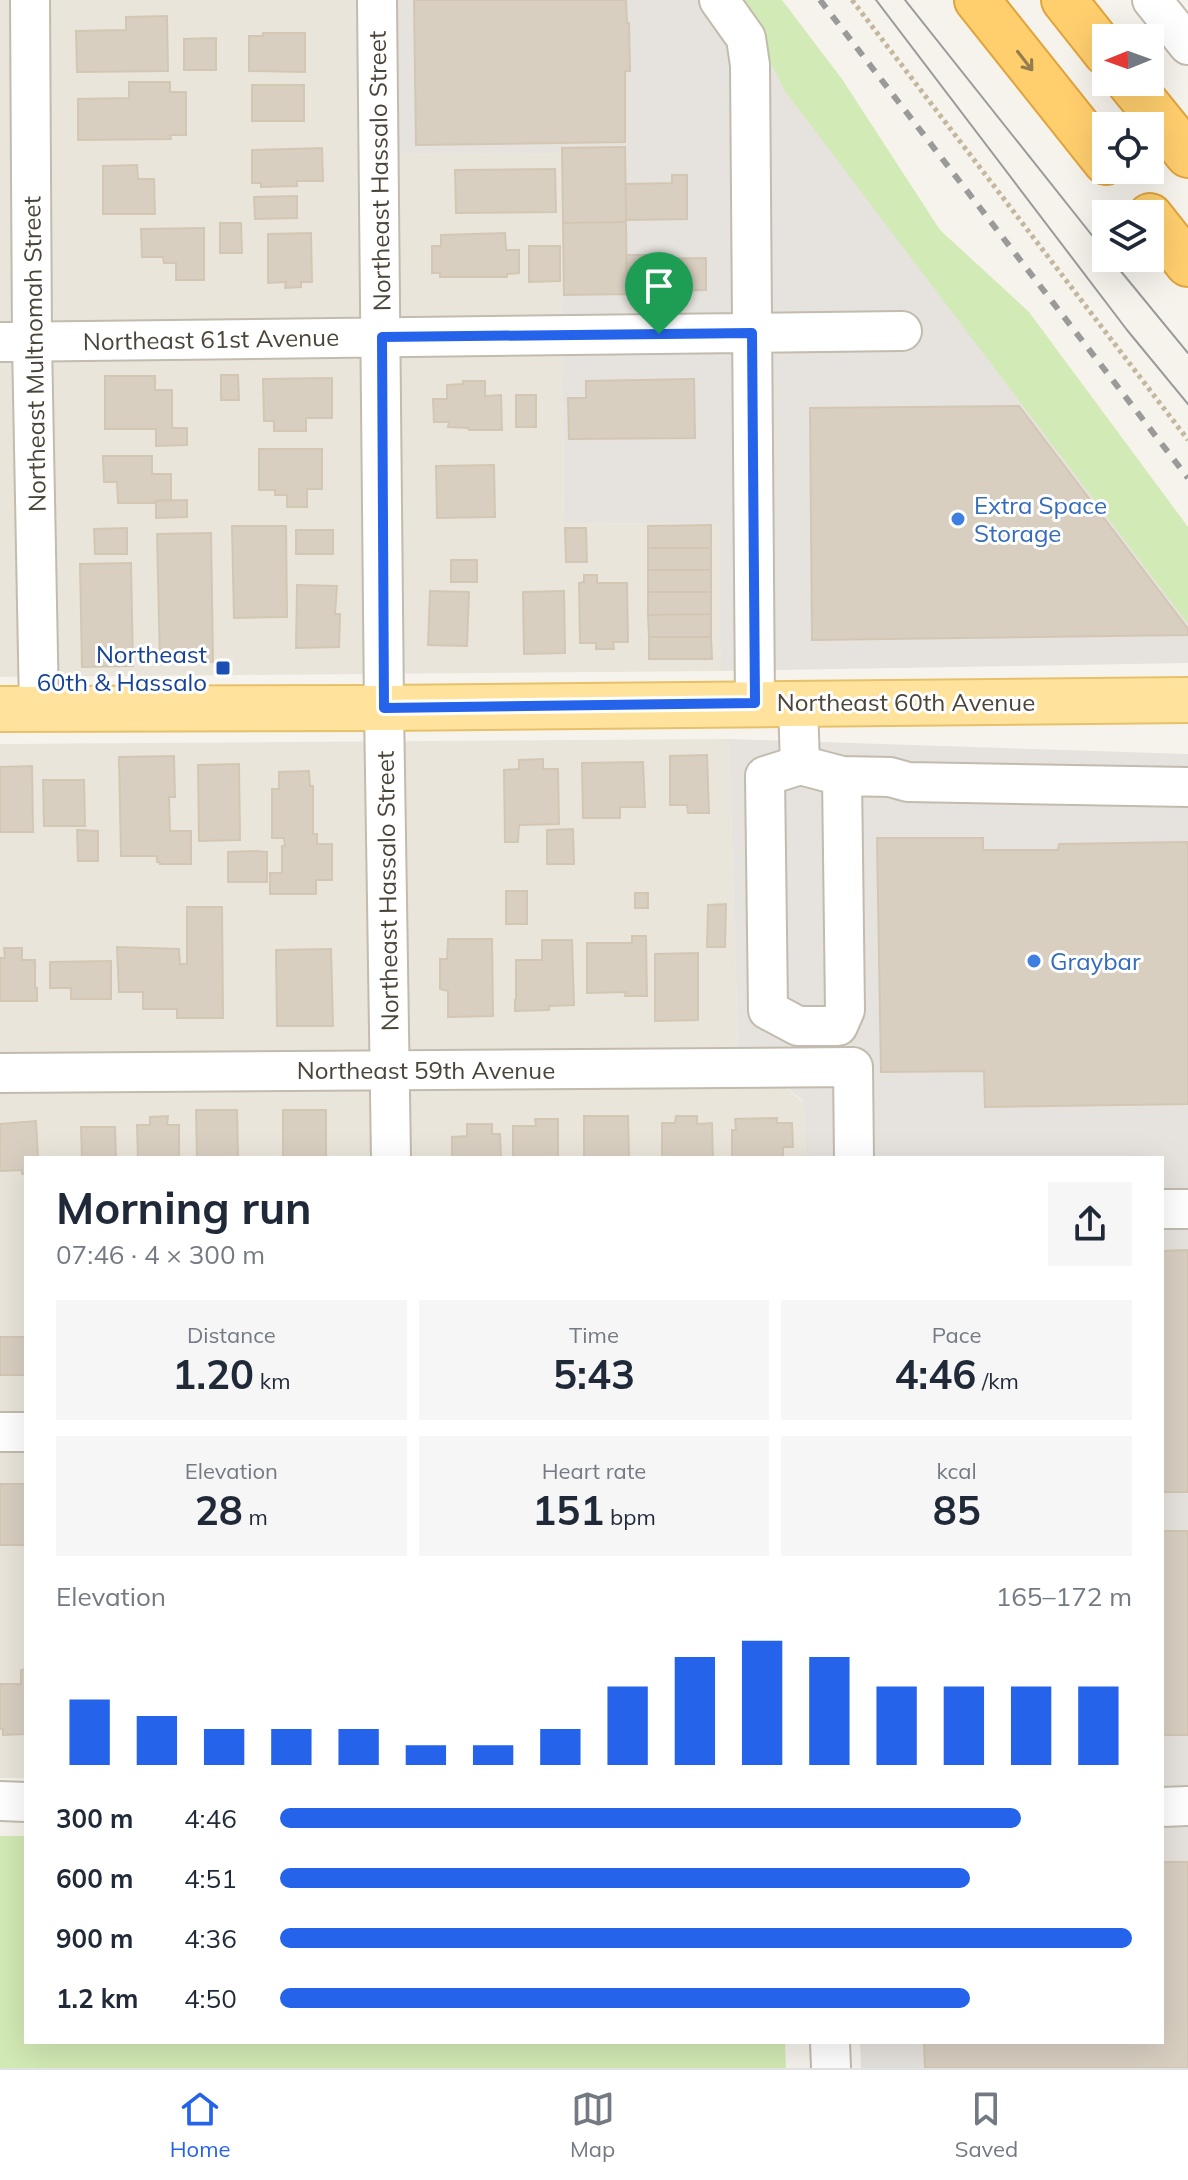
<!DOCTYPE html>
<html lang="en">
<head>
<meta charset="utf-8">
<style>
  :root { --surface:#fff; --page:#f6f6f7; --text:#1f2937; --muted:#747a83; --line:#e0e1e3; --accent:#2563eb }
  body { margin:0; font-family:Mulish,sans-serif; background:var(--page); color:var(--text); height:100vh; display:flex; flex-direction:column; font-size:30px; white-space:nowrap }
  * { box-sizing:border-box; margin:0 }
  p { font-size:26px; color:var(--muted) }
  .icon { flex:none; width:44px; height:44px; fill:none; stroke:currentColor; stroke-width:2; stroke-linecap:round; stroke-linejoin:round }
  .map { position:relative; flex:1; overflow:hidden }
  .sheet { position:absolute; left:24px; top:1156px; width:1140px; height:888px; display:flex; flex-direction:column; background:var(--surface); border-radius:0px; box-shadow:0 8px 32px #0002 }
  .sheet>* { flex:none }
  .needle { width:52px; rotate:269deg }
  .tools { position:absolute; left:1092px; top:24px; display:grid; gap:16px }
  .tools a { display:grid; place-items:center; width:72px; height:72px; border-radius:0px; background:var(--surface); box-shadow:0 8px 32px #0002; font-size:40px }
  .pin { position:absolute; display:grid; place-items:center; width:68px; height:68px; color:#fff; margin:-82px -34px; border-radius:50% 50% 50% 0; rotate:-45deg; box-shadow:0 0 8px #0007 }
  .pin .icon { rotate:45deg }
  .round { display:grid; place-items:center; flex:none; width:84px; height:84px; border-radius:0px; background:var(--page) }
  .headline { display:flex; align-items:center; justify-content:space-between; height:136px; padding:0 32px }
  h1 { font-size:44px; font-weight:700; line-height:60px }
  .metrics { display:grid; grid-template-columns:repeat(3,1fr); gap:12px; height:136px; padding:8px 32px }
  .metrics div { display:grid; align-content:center; border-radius:0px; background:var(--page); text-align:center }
  .metrics b { font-size:40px; font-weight:700 }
  .metrics small { font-size:22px; font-weight:400 }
  .metrics p { font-size:22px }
  .chart { height:224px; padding:16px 32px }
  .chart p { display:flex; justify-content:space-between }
  .chart svg { width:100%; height:144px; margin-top:8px; stroke:var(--accent); stroke-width:6 }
  ul { padding:0 32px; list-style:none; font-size:26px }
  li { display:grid; grid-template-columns:128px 96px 1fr; align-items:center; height:60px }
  li i { height:20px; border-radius:10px; background:var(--accent) }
  .tab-bar { display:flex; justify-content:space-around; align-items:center; height:112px; border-top:2px solid var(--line); background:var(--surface); font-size:22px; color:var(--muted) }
  .tab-bar a { display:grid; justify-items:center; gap:4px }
  .tab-bar .current { color:var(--accent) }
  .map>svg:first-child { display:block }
  .residential { fill:#eae5da }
  .industrial { fill:#e6e2dd }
  .green { fill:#d2eab5 }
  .building { fill:#d8cfc1; stroke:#d3c7b4; stroke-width:2 }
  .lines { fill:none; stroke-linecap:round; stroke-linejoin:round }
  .minor-casing { stroke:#c2bbae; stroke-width:42 }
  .major-casing { stroke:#e6c16a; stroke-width:48 }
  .highway-casing { stroke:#e0a43c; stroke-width:48 }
  .path { stroke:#c4b79f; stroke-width:5; stroke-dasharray:4 4; stroke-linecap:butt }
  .minor { stroke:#fff; stroke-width:38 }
  .major { stroke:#ffe39c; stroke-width:44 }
  .highway { stroke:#ffcf6e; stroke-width:44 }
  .tram { stroke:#9a9a9a; stroke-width:2 }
  .rail { stroke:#9a9a9a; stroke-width:6; stroke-dasharray:10 10; stroke-linecap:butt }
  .oneway { stroke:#937c4e }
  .route-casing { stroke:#fff; stroke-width:16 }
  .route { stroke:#2563eb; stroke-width:10 }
  .shop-dot { fill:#3f7fe0; stroke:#fff; stroke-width:3 }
  .transit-dot { fill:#1a4fb4; stroke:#fff; stroke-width:3 }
  .labels { text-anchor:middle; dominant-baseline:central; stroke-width:6; stroke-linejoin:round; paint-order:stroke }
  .street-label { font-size:24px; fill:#4b4439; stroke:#fff }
  .shop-label { font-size:24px; fill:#366cbe; stroke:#fff; text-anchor:start }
  .transit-label { font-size:24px; fill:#164399; stroke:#fff; text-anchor:end }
</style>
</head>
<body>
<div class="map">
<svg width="1188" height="2068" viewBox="0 0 1188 2068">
  <rect width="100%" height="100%" fill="#f6f3ec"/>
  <path class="residential" d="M0,0H375L378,154L561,153L564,523L721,524V671L0,677Z
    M729,739L738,1046L803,1102L806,1158H26V1778H0V744Z"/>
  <path class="industrial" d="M375,0H736L1188,608V663L721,671L720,524L564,523L561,153L378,154Z
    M729,739L1188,754V2068H861L860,2042H1162V1158H806L803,1101L738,1046Z"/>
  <path class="green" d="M739,0H782L842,79L940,230L1029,312L1188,527V624L785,91Z
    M0,1836H26V2042H785L786,2068H0Z"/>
  <path class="building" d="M414,0H626L627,23H629L630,71H625V142L416,145Z
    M167,16L168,71L77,72L76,31L126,30V17Z
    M263,33H305V72L249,71V36H263Z
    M216,38V70H184V39Z
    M129,82H170V92H186V135H170L171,139L78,140V99L129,98Z
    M252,85H304V121H252Z
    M625,147L626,222L563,223L562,148Z
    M322,148L323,181H297V186L261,187V183H252V150Z
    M137,165L138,179H154L155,214H103V166Z
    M555,169L556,212L456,213L455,170Z
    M672,175H687V219L626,220V184L672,183Z
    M297,196V218L255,219L254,197Z
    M626,222L627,294L564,295L563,223Z
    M220,223H241L242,253H220Z
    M204,228V280H176V263H164L163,257H142L141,229Z
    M311,233L312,282H301V287L285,288L286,282L268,283V234Z
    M505,233L506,250H519V273L507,274V277H440V273H432V246H441V235Z
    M529,246H560V281L529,282Z
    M626,255H650V259L706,258V290L651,291V295H627Z
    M221,375H238L239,400H221Z
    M105,376H155V390H172V428H187V445L156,446V429H105Z
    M332,378V418H306V431H274V421H264L263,379Z
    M694,379L695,438L569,439L568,398H586V381Z
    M463,381H485V396L501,395L502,430H469L468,428L448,427L449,422H434L433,399H447V385L463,384Z
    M516,395H536V427H516Z
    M1019,406L1188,629V635L812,640L810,408Z
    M259,449H322V489H307V507H287V495H275V490H259Z
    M103,456H152V474H171V500H156L154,503H118L117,482H104Z
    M494,465L495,517L437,518L436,466Z
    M187,500V517L156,518V501Z
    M711,525V548H648V526Z
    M232,526H286L287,617L234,618Z
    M127,528V554H95L94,529Z
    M565,528H586L587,562H566Z
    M296,530H333V554H296Z
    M211,533L213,662L160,663L157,534Z
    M648,548H711V570H648Z
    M451,560H477V582H451Z
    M131,563L133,666L82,667L80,564Z
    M648,570H711V592H648Z
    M584,575H597V583H627L628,642H613L614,649H596V643H580L579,583L584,582Z
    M297,585L337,586L335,614H340L339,647L296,648Z
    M430,591L469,592L467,646L428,645Z
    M564,591L565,653L524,654L523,592Z
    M648,592H711V614L648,615Z
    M711,614V637H649L648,615Z
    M649,637H711L712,659H649Z
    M707,755L709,813H688L687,805H670V756Z
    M174,756L175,797H169L170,831H191V864H160V862H157V856H121L119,757Z
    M543,759V769H558L559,824L519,825L518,842H505L504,770L519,769V760Z
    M643,762L645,807H620V818H583L582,763Z
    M239,764L240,840L199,841L198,765Z
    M32,766L33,832H0V767Z
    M309,771L310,786H313V834H317V844H332V880H316V894H270V873H282V846H285L284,838H272V789H279V772Z
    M43,780H84L85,826H44Z
    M573,829L574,864H547V830Z
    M77,830L98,831V861H78Z
    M877,838H983V850H1058L1059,844L1188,842V1104L985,1107L984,1071L881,1072Z
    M255,851L267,852V882H228V852Z
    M506,891H527V924H506Z
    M635,893H648V908H635Z
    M726,904L725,947H707L708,905Z
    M187,907H222L223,1018H177V1009H143V992H119L117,947L179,949L180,964H187Z
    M632,936H646L647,996H625L626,992L587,993V943H632Z
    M448,939H492L493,1016L448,1017V991L440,989V959H447Z
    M542,940H572L574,1005L549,1006V1010L515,1011V1000H516V960H542Z
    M4,948H22V960H35V988H37V1001H0V958H5Z
    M331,949L333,1026H277L276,950Z
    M698,953V1020L655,1021V954Z
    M111,961V999H71V988H50V962Z
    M196,1110H237L238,1158H197Z
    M283,1110H326V1158H283Z
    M168,1116L167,1125H179V1158H138L137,1125H150V1117Z
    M584,1116H628L629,1158H584Z
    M676,1116H697V1124L712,1123L713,1158H662V1123H675Z
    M777,1118V1123H792L793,1147H783V1158H732V1130H736L735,1119Z
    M535,1119H558V1158H513V1126H536Z
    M36,1121L38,1158H26V1174H22V1170L0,1171V1124Z
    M467,1124H492V1134H500L501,1158H452V1137L467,1136Z
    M81,1127H115L116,1158H82Z
    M1188,1250V1492H1162V1251Z
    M0,1337H26V1375H0Z
    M0,1484H25L26,1545H0Z
    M1162,1531H1188V1735H1162Z
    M26,1669V1734L3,1735V1729H0V1684H21V1670Z
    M1162,1862H1188V2068H925L924,2042H1162Z"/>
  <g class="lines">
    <defs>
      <path id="minor" d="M30,0L32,342L39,708
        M377,0L384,708L391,1158
        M719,0L746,38L750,65L755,703
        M1152,0L1188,45
        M0,342L902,331
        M798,703L800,765L765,776L768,1010L798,1026H838L845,1010L842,776L800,765
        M842,776L890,777L908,782L1188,787
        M0,1073L853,1067L854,1158
        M1162,1209H1188
        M0,1432H26
        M0,1801L26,1802
        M1162,1807L1188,1806
        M830,2042L831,2068"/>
      <path id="major" d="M0,709L384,708L1188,700"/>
      <path id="highway" d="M977,0L1106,162
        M1064,0L1106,53
        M1129,82L1188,155
        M1150,216L1188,264"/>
    </defs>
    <use href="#minor" class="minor-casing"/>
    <use href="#major" class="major-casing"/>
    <use href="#highway" class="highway-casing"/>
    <path class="path" d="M852,0L1188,440"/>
    <use href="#minor" class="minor"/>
    <use href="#major" class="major"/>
    <use href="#highway" class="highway"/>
    <path class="tram" d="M876,0L1127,330L1188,404
      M905,0L1106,253
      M1110,258L1188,353"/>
    <path class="rail" d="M820,0L1188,478"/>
  </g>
  <defs><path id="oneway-shaft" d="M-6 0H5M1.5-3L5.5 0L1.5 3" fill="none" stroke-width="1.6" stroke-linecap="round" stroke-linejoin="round" transform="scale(2)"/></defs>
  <use class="oneway" href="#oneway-shaft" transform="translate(1025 61) rotate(52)"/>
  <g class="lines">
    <defs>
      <path id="route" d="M752,333L755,703L384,708L382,337Z"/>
    </defs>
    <use href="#route" class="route-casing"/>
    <use href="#route" class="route"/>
  </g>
  <g class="shop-dot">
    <circle cx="958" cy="519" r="8"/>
    <circle cx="1034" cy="961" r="8"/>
  </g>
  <rect class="transit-dot" x="215" y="660" width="16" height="16" rx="4"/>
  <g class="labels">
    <g class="street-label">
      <text transform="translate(379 171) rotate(-91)">Northeast Hassalo Street</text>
      <text transform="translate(211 339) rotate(-1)">Northeast 61st Avenue</text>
      <text transform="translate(34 354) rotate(-91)">Northeast Multnomah Street</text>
      <text x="906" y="702">Northeast 60th Avenue</text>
      <text transform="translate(387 891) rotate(-91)">Northeast Hassalo Street</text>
      <text x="426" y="1070">Northeast 59th Avenue</text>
    </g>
    <g class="shop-label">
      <text x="974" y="505">Extra Space<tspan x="974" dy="28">Storage</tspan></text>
      <text x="1050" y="961">Graybar</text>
    </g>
    <g class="transit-label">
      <text x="207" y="654">Northeast<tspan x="207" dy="28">60th &amp; Hassalo</tspan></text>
    </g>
  </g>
</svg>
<div class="tools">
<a><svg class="needle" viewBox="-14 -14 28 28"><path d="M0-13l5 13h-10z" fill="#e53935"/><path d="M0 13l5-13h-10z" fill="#747a83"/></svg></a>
<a><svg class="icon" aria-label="locate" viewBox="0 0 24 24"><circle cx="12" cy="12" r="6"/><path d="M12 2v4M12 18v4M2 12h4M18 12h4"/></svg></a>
<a><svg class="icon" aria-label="layers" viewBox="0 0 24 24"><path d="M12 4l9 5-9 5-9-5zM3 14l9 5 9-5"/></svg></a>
</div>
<div class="pin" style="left:659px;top:334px;background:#1e9e55"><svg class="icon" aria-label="arrive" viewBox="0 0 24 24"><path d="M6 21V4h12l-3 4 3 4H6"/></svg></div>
<section class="sheet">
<div class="headline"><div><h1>Morning run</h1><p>07:46 · 4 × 300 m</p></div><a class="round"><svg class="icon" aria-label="share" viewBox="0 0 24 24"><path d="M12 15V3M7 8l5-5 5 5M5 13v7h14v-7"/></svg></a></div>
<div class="metrics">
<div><p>Distance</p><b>1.20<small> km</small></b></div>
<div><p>Time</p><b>5:43</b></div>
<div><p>Pace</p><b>4:46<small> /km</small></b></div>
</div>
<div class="metrics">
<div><p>Elevation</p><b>28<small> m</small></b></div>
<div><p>Heart rate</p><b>151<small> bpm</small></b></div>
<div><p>kcal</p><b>85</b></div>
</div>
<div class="chart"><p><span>Elevation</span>165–172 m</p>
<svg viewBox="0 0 160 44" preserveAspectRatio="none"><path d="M5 44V24M15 44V29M25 44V33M35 44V33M45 44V33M55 44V38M65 44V38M75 44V33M85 44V20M95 44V11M105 44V6M115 44V11M125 44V20M135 44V20M145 44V20M155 44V20"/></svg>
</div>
<ul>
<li><b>300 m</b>4:46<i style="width:87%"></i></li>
<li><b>600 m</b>4:51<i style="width:81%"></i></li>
<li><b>900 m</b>4:36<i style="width:100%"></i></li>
<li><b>1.2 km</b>4:50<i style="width:81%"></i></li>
</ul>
</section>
</div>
<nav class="tab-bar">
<a class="current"><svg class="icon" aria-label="home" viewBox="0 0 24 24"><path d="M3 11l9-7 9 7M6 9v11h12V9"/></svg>Home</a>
<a><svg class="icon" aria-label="map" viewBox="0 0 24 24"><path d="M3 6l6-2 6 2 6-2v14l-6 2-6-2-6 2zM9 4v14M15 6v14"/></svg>Map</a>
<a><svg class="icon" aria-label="saved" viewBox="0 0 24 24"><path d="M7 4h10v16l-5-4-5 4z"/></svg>Saved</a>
</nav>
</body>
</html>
